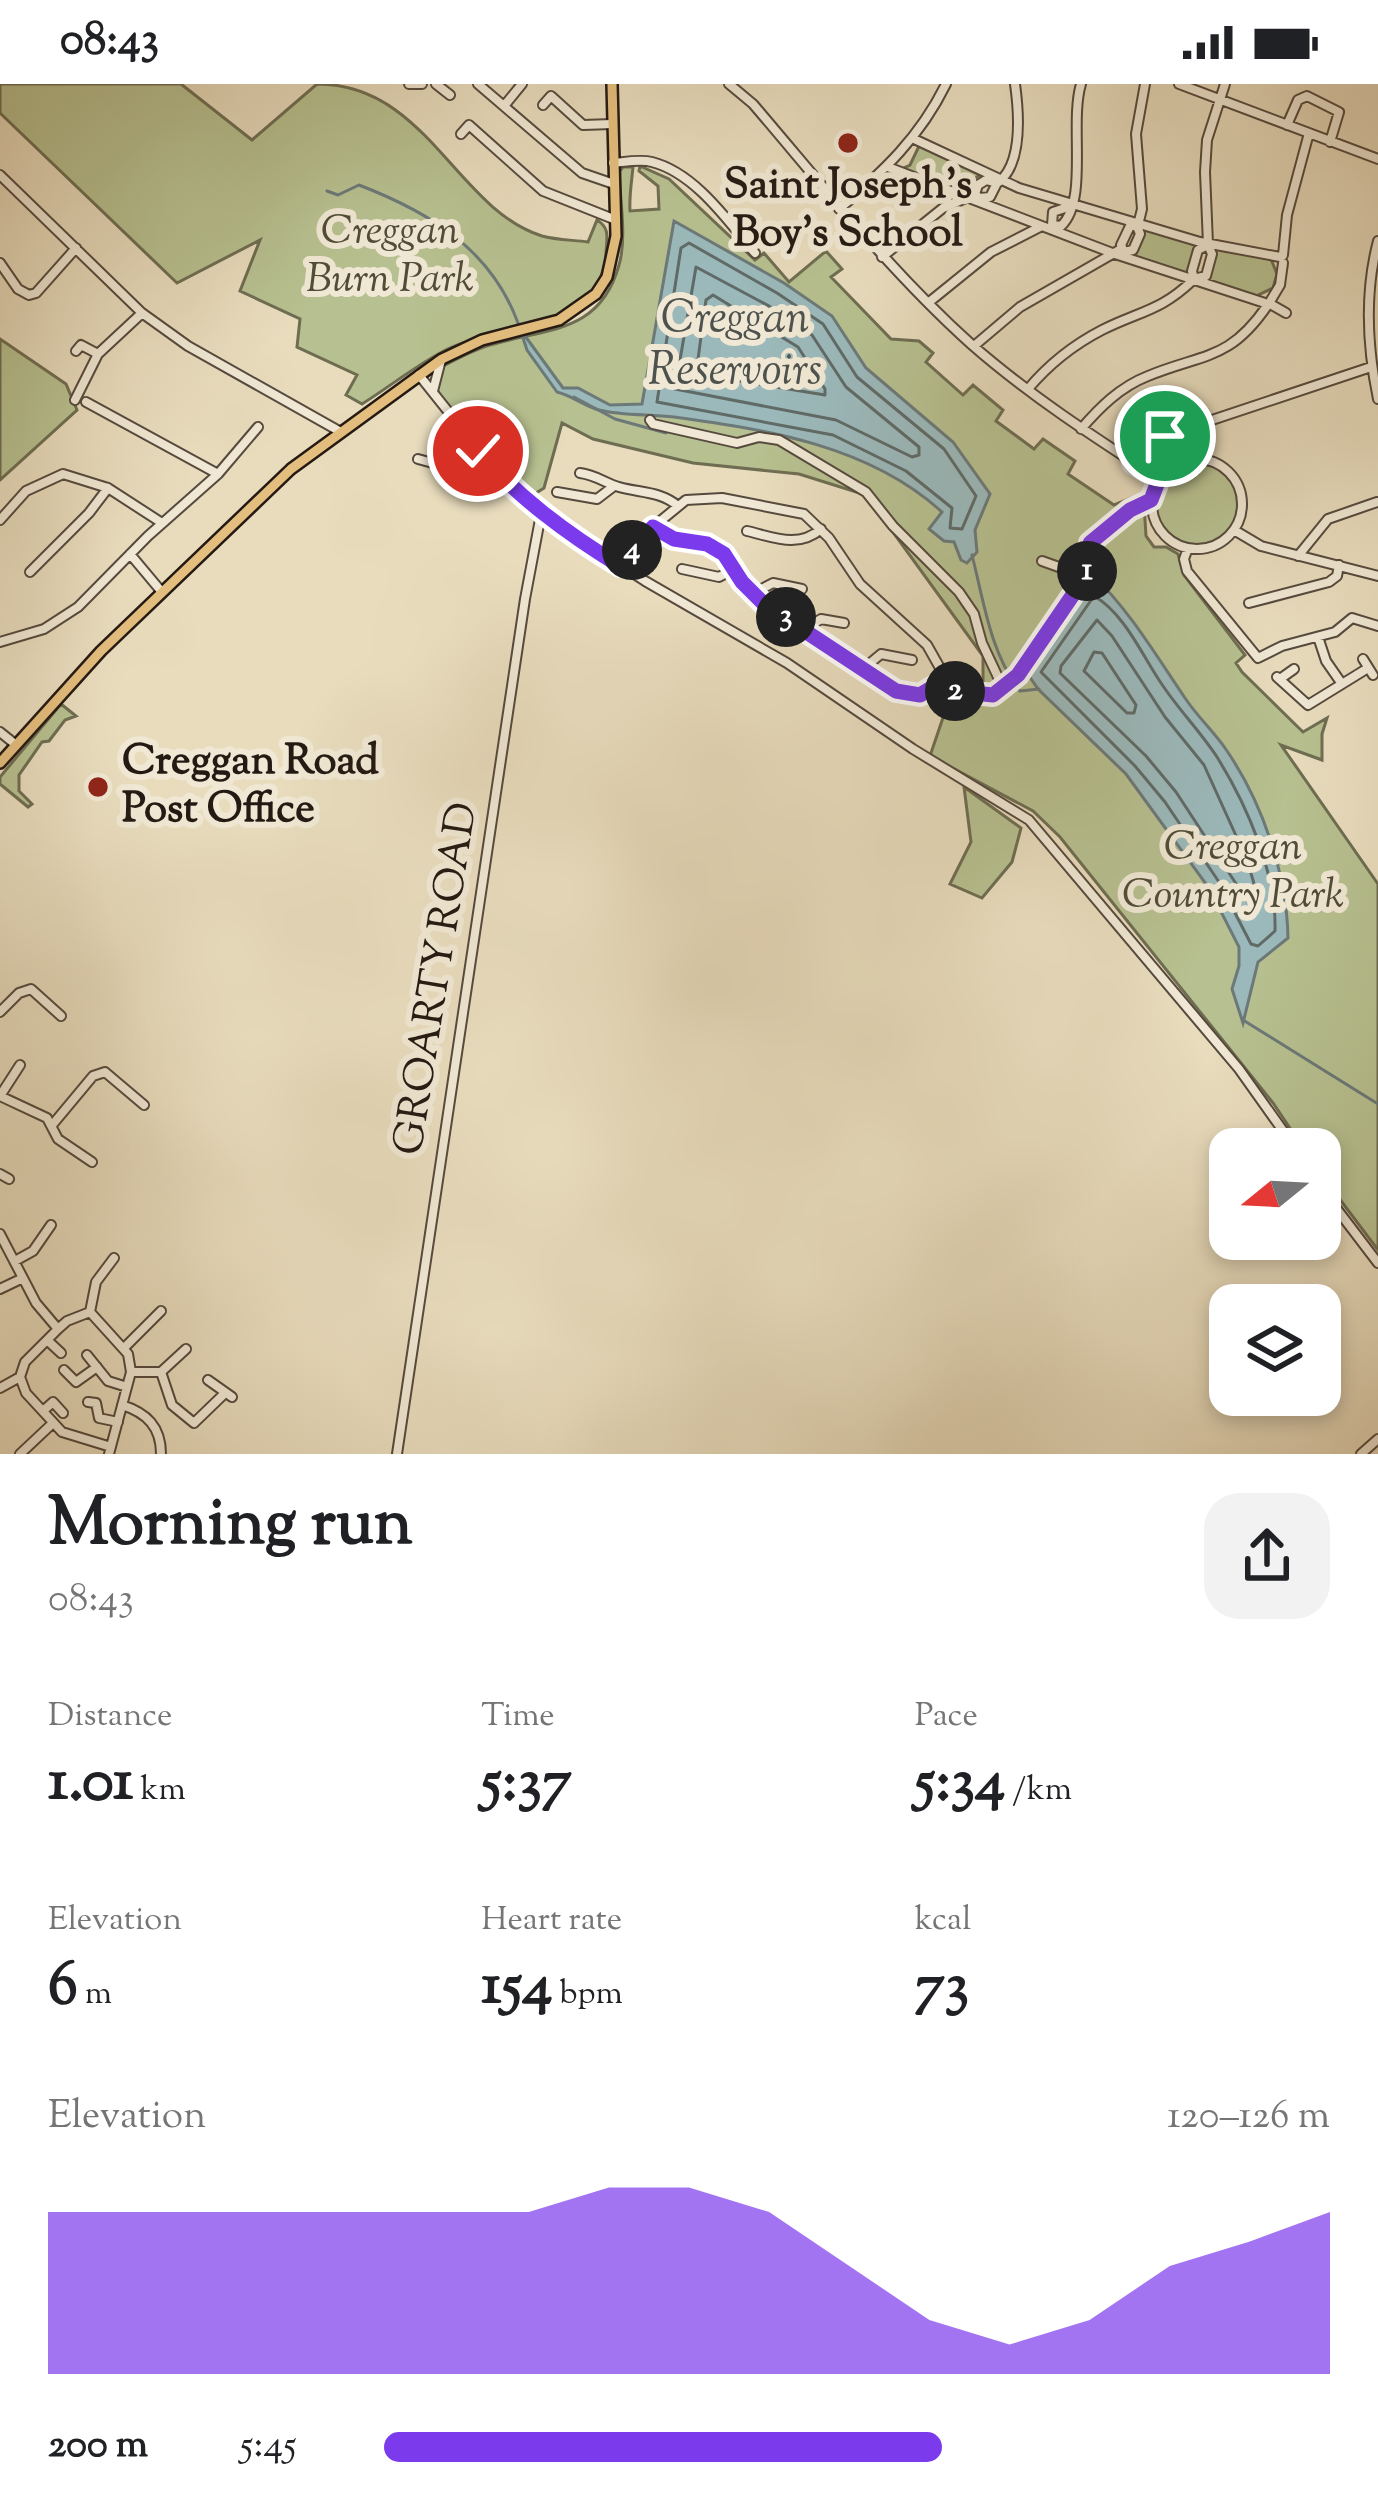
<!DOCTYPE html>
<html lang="en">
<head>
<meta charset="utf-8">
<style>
  :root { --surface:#fff; --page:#f2f2f2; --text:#202124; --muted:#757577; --accent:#7c3aed }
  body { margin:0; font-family:"Sorts Mill Goudy",serif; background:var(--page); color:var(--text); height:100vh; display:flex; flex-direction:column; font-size:45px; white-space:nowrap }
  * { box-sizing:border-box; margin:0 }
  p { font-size:39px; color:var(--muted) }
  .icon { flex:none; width:66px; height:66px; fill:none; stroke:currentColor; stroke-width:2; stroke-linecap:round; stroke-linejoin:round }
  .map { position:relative; height:1370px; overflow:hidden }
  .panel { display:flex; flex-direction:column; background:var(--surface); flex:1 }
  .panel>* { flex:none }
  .needle { width:78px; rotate:252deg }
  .fabs { position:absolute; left:1209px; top:1044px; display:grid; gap:24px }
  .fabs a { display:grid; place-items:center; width:132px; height:132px; border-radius:24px; background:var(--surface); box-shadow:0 6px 18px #0003; font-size:60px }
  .pin { position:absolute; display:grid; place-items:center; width:102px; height:102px; color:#fff; margin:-51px; border:6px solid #fff; border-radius:50%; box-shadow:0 3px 12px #0007 }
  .km { position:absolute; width:60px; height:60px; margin:-30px; border-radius:50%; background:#222; color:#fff; font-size:33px; line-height:60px; text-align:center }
  .round { display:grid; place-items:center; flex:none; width:126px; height:126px; border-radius:36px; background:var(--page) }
  .overview { display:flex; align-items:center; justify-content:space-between; height:204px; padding:0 48px }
  h1 { font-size:66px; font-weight:700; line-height:90px }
  .stats { display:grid; grid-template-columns:repeat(3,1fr); gap:18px; height:204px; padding:12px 48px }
  .stats div { display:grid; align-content:center }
  .stats b { font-size:60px; font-weight:700 }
  .stats small { font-size:33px; font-weight:400 }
  .stats p { font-size:33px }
  .chart { height:336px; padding:24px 48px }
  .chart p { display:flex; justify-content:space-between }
  .chart svg { width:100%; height:216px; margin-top:12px; fill:var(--accent); opacity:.7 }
  ul { padding:0 48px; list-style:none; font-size:39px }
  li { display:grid; grid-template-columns:192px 144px 1fr; align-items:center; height:90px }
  li i { height:30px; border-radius:15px; background:var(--accent) }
  .status { display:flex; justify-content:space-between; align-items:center; height:84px; padding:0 60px; background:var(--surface); direction:ltr }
  .status svg { height:33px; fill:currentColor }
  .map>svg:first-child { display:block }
  .green { fill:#b7c090; stroke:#6e6d52; stroke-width:3 }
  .water { fill:#9bb9bb; stroke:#6c7978; stroke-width:3 }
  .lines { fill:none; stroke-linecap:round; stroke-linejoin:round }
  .shore { stroke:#606a67; stroke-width:3 }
  .stream { stroke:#6c7978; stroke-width:3 }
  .minor-casing { stroke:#564a3e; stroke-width:12 }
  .major-casing { stroke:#251a13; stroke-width:14 }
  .minor { stroke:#f0e8d4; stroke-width:8 }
  .major { stroke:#e4be7e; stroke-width:9 }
  .route-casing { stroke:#fff; stroke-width:24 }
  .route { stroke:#7c3aed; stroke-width:15 }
  .poi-dot { fill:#8f2418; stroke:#f0e8d4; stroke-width:4.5 }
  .labels { text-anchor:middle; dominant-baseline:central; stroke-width:12; stroke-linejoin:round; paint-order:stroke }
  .poi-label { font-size:42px; font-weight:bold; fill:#251a13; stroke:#f0e8d4 }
  .park-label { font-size:42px; font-style:italic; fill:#514c38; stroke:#f0e8d4 }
  .street-label { font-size:42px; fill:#251a13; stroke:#f0e8d4 }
  .water-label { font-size:45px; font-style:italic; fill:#4e524e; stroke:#f0e8d4 }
</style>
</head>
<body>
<div class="status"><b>08:43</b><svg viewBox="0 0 49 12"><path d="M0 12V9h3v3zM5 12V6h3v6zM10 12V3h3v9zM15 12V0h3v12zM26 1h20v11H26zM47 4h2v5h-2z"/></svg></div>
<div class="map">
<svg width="1378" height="1370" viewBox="0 0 1378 1370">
  <rect width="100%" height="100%" fill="#e8dcbd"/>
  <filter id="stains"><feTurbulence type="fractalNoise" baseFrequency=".00167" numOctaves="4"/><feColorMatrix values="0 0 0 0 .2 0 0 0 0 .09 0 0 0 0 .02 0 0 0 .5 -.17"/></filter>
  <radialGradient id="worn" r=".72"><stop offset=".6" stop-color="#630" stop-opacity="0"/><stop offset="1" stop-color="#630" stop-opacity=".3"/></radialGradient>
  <path class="green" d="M0,0H181L252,56L317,0C427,0 456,125 542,152C556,156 574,156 588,158L597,136C610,144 607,153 606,168C604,247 494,239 442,268C414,283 389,303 362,320L346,311L357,291L297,263L300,235L240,207L260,156L177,199L0,29Z
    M920,60L984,89L954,106L897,87L910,81Z
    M640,82L669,95L755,176L764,169L789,198L826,167L842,185L831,193L891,255L919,257L933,269L926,278L963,311L973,301L1003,326L996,337L1034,365L1043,355L1075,377L1068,390L1114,421L1146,408V412L1080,458L1067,504L1012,593L991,606H983V572L866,411L799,390L693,379L593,355L562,339L544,404L533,411L513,398L441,315L437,305L443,282C459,274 476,264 494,260C549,244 600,249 619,181C627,154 620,116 619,88L623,83H633C632,95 629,112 630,127L659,125L658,102L639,87Z
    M1145,145L1199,160L1187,191L1135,172Z
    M1216,162L1271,175L1277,190L1273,204L1256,212L1206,197Z
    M0,255L66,300L77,326L0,396Z
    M1156 420a41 41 0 1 1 82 0a41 41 0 1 1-82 0Z
    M1144,419L1146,452L1154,463H1166L1178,470L1184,491L1245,571L1236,579L1242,588L1303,648L1327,634L1322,650V676L1281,661L1378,800V1166L1320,1089V1065H1304L1273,1019L1060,753L1033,727L930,672L950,613C962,614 978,619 989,619C1009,618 1078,510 1091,490C1084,455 1119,439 1144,419Z
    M61,620L76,632L65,636L49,657L42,658L19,691V707L32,720L28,723L0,700V693Z
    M964,703L1021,744L1012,778L982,814L950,800L971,758Z"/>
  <path class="water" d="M674,137L784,199L832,232L866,284L953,358L990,410L975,446L977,468L967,479L961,476L954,458L944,457L929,445L942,428C870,362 769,346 674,333C650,330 623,332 599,326C584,322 573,312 557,308L527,266L520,245L563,304H578L610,321L642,320Z
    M1091,489C1130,527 1155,570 1185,614C1197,632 1213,647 1225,664C1262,717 1287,790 1288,854L1258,878L1243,939L1232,905L1239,882V863L1209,804L1126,690L1038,605L1025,586Z"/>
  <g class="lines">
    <path class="shore" d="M689,159L777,209L823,240L857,293L944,365L976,412L962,445L950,444L952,424L906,387L833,351L657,318L681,164Z
      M696,183L769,222L812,251L846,303L919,363V371L912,373L836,336L675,305Z
      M713,211L798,263L825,305V311L696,290L706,216Z
      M1094,512C1124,529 1142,571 1161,599C1178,625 1200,647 1217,673C1247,721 1277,790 1275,847L1258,862L1251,860L1219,798L1165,718L1135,682L1041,588Z
      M1097,536L1112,552L1165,633L1204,681L1247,776L1258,813L1255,820L1248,818L1176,708L1146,672L1060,589L1061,582Z
      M1094,568L1102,569L1136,621L1134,629H1127L1084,587Z"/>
    <path class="stream" d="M327,107L338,111L359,101C429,128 491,165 518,239
      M574,313L615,335L666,349
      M972,471C984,518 990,568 1020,607L1039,605
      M1243,936L1378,1020"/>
    <defs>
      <path id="minor" d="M409,0H422
        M436,0L450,11
        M478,0L582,89L614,100
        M729,0L753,20C824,103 890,187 971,260C1029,311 1094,353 1159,395
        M1179,0L1378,75
        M543,21L551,12L583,41L612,40
        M504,22L522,0
        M1287,41L1298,16L1307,12L1339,28L1330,58
        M461,50L469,41L543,107L616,136
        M914,55L1019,104L1200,158L1280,173
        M613,79C625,78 640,75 652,78C695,89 728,137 755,169
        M888,83L1115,170L1265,219
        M0,91L142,229L188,262L339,347
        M999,98C1023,78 1019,29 1015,0
        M1068,123L1053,128L1052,141L1061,142C1089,116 1069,40 1081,0
        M839,125C884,87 920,53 946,0
        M1138,141L1142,125L1136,50L1145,0
        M1130,142H1137L1140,150L1133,166L1124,168L1121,161Z
        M1378,157C1364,210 1367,262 1378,315
        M1208,160L1205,88L1207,56L1225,0
        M1208,161L1212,170L1206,192L1194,195L1192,187L1198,166Z
        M1283,171L1287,131L1309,49
        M882,173L943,124L975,110L978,101L986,96L997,99L990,113L979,114L975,110
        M0,179L18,205L29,211L36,209L76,164
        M1271,216L1280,201L1283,179
        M928,219L991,168L1040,143
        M1272,221L1286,229
        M974,262L1020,223L1121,165
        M76,267L81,261L98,270
        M419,291L506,400L541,430L645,497L787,579L913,665L1029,736L1239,985L1296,1065
        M1028,305C1049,280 1073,261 1102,246C1140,227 1161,227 1193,196
        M433,307L441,276
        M75,316L98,270L142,229
        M86,318L218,390
        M650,336L653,340L737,359L759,353L779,356L866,408L893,442L959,508L974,530L982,559L1004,606
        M1081,345C1100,323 1120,303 1148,292C1204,269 1229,277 1267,222
        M1152 420a45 45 0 1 1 90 0a45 45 0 1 1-90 0Z
        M418,375L473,390
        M1134,379L1164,352L1371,283
        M459,386L478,366
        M580,389C596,391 605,399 619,403C640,409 660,407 678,422
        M557,408L597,415L614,402
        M0,436L26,407L63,390L108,404L162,439
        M1234,446L1261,462L1378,492
        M747,447C773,453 798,465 821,445
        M1188,464L1184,475L1187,487L1258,574L1282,562L1335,548L1352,534L1378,542
        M130,470L161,507
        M1298,472L1328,435L1377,418
        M1042,477L1084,492
        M620,482L653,443L686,416L722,414L804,430L829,454L860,500L927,561L940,584V597L920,612L896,607L764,520L742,498L724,469L707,461L674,455L653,443
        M682,485L719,493L734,485
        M30,488L89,429L108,404
        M752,510L773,499L802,505
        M1249,519L1329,498L1337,492L1339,481
        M805,545L821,535L844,539
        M1318,553L1326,577L1342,600
        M0,558L44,545L78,523L148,452L218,390L258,343
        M1363,575L1373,591
        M863,585L881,570L912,576
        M1277,593L1308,621L1368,584
        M1280,595L1294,585
        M938,600C958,608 985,617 1004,606L1081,499L1087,488L1090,459L1129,426L1152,416
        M0,648L15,660
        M0,928L19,909L31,905L61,932
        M0,1012L47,1034L58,1055L92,1078
        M0,1012L20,981
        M53,1040L93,992L105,988L144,1021
        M0,1090L9,1095
        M1320,1103L1378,1179
        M0,1150L36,1219L58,1245
        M15,1177L33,1167L51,1141
        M0,1205L23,1194
        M90,1228L96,1198L114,1174
        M47,1256L61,1269
        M124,1264L161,1227
        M87,1271L108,1297L127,1303
        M64,1286L76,1298L97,1283
        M131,1288H161L186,1265
        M161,1288L172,1321L194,1339L223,1311
        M208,1296L232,1313
        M0,1304L20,1293
        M88,1318L96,1319L99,1334L118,1338
        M122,1321C147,1329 161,1343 161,1370
        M43,1327L53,1318L63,1329
        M20,1370L53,1339
        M109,1370L131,1288L128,1270L90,1228L67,1237L58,1245L25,1278L20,1293L26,1309L62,1348L111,1363
        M397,1370L525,515L541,430
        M1361,1370L1378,1355"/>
      <path id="major" d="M0,679L101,567L291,385L442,275L482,256L559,236L596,210L607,193L616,152L612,0"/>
    </defs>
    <use href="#minor" class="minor-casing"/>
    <use href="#major" class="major-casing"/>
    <use href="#minor" class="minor"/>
    <use href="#major" class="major"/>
  </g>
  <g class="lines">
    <defs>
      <path id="route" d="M478,367C519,414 566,449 620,482L653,443L674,455L707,460L724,470L742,498L764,520L896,607L920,611L938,600L955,607L993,611L1018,591L1081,499L1087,488L1090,459L1130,426L1151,416L1159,395L1133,379L1165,352"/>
    </defs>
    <use href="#route" class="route-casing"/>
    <use href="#route" class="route"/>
  </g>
  <g class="poi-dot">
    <circle cx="848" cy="59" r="12"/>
    <circle cx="98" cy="703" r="12"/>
  </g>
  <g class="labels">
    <g class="poi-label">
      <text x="848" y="103">Saint Joseph's<tspan x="848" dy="48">Boy's School</tspan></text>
      <text x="122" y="679" text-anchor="start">Creggan Road<tspan x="122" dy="48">Post Office</tspan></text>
    </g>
    <g class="park-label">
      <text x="390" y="149">Creggan<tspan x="390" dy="48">Burn Park</tspan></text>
      <text x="1233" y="765">Creggan<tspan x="1233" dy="48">Country Park</tspan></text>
    </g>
    <g class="street-label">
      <text transform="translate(438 895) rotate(-81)">GROARTY ROAD</text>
    </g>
    <g class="water-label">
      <text x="735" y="236">Creggan<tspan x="735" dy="52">Reservoirs</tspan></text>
    </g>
  </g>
  <rect width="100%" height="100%" filter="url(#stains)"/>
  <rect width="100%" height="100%" fill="url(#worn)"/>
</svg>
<div class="fabs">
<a><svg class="needle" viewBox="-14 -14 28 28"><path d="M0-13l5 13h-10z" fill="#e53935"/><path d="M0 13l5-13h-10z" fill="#757577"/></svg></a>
<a><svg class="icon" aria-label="layers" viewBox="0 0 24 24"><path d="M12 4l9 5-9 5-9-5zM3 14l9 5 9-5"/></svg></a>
</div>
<div class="pin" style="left:1165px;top:352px;background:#1e9e55"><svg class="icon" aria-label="arrive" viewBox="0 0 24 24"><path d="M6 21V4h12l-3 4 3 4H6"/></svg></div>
<div class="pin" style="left:478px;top:367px;background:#d93025"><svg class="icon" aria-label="check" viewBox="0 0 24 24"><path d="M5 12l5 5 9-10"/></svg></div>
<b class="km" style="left:1087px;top:487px">1</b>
<b class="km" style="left:955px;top:607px">2</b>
<b class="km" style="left:786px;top:533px">3</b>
<b class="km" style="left:632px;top:466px">4</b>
</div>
<section class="panel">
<div class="overview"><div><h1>Morning run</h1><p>08:43</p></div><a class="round"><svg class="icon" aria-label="share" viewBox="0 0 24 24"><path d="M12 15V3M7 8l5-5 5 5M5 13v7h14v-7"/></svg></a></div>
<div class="stats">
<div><p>Distance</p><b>1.01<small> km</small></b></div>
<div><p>Time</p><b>5:37</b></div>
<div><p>Pace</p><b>5:34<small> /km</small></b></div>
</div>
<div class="stats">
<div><p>Elevation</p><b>6<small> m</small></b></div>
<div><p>Heart rate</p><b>154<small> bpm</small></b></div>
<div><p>kcal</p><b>73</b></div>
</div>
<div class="chart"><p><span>Elevation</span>120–126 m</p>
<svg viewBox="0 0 160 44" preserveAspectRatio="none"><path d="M0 44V11L10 11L20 11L30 11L40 11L50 11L60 11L70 6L80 6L90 11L100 22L110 33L120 38L130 33L140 22L150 17L160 11V44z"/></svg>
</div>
<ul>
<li><b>200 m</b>5:45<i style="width:59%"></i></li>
</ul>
</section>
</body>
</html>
